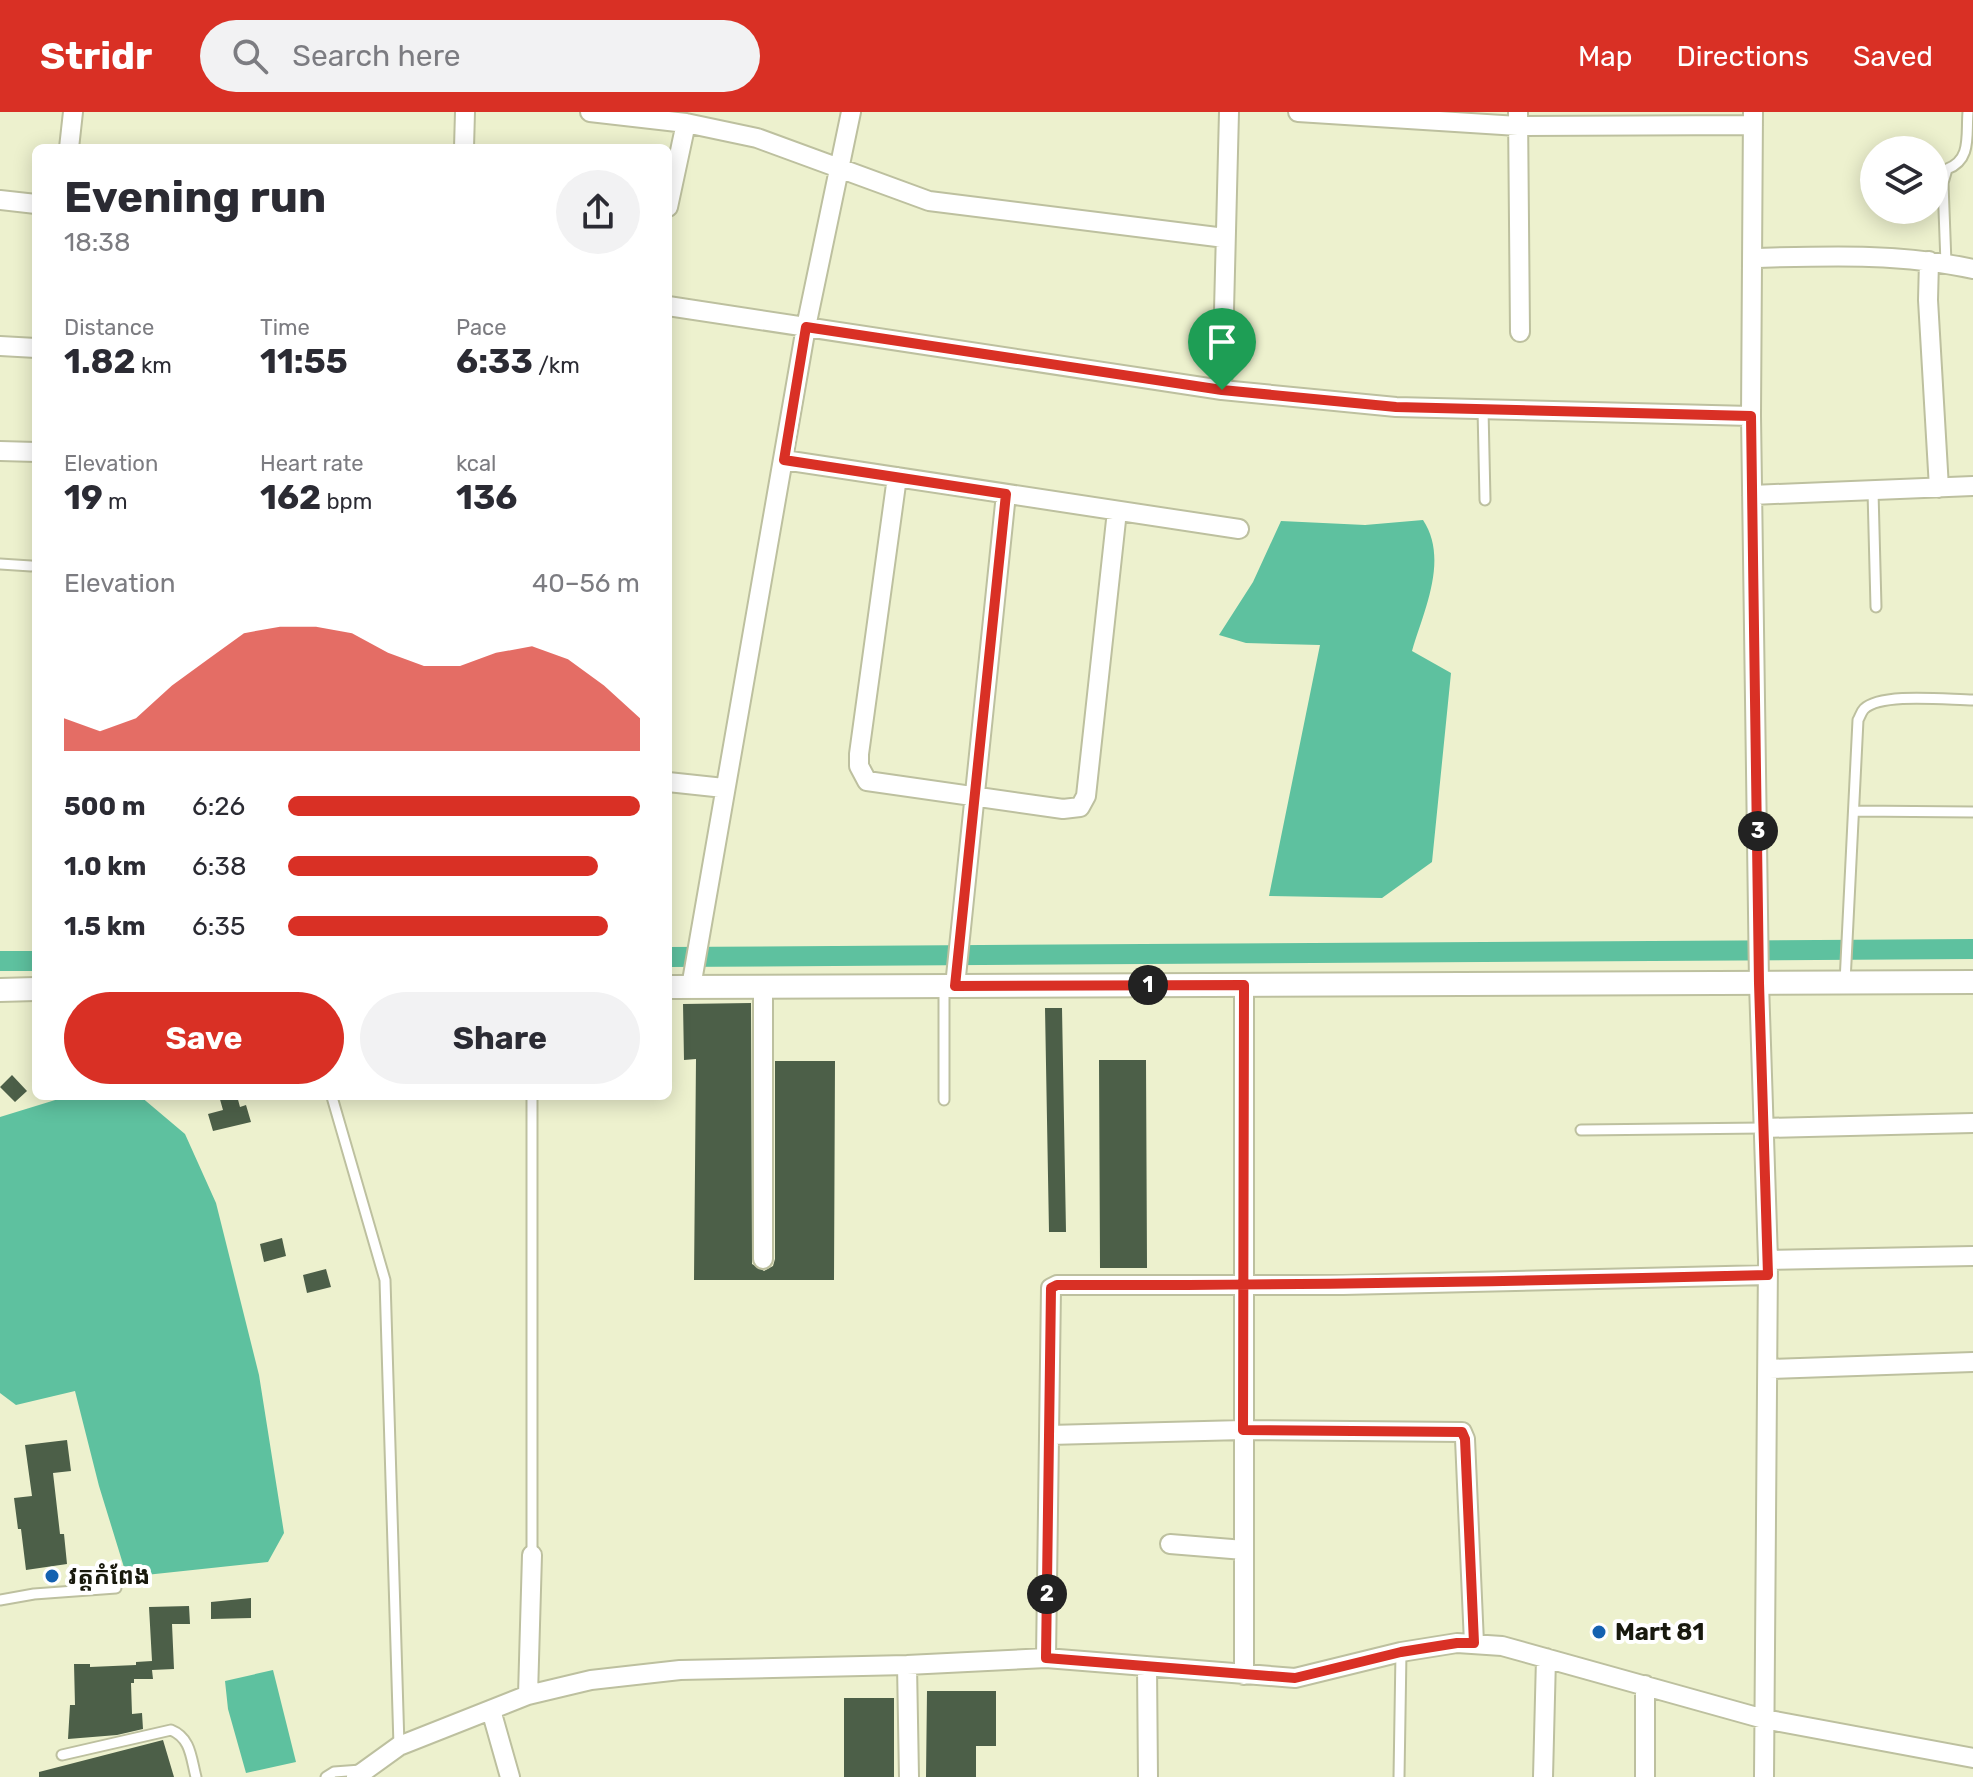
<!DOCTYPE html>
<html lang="en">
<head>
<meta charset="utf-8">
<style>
  :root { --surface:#fff; --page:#f2f2f3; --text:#2b2b33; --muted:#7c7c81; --accent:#d93025 }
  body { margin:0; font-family:Rubik,"Noto Sans Khmer",sans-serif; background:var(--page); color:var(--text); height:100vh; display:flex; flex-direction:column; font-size:30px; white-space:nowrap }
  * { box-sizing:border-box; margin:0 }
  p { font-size:26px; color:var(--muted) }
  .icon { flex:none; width:44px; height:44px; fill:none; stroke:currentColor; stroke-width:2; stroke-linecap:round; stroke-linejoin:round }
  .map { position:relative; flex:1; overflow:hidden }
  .side { position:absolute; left:32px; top:32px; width:640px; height:956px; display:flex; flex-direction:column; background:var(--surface); border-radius:12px; box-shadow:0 4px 20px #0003 }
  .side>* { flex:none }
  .tools { position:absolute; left:1860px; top:24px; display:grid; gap:16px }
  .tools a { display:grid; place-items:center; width:88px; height:88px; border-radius:50%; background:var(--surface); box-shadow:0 4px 20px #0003; font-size:40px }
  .pin { position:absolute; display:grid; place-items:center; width:68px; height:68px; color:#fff; margin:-82px -34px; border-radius:50% 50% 50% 0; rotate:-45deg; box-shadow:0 0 8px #0007 }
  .pin .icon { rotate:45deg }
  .km { position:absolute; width:40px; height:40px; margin:-20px; border-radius:50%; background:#222; color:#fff; font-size:22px; line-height:40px; text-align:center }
  .round { display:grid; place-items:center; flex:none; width:84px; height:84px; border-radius:42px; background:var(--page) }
  .headline { display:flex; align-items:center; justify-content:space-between; height:136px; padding:0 32px }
  h1 { font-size:44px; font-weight:700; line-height:60px }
  .metrics { display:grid; grid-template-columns:repeat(3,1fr); gap:12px; height:136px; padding:8px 32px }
  .metrics div { display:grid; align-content:center }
  .metrics b { font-size:34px; font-weight:700 }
  .metrics small { font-size:22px; font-weight:400 }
  .metrics p { font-size:22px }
  .chart { height:224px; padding:16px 32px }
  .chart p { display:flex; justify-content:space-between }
  .chart svg { width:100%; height:144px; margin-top:8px; fill:var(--accent); opacity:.7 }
  .cta { display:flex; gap:16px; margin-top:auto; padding:16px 32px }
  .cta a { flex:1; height:92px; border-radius:48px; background:var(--accent); color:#fff; font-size:32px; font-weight:700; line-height:92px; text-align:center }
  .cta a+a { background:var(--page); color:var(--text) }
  ul { padding:0 32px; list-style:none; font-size:26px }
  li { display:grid; grid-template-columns:128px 96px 1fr; align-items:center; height:60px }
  li i { height:20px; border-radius:10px; background:var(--accent) }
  header { display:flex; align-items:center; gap:48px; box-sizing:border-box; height:112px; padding:0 40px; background:var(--accent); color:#fff }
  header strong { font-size:38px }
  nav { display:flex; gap:44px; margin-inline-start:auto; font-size:28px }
  .search { width:560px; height:72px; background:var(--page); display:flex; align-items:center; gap:20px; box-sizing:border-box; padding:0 28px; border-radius:44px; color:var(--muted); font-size:30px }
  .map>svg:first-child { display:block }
  .water { fill:#5ec19f }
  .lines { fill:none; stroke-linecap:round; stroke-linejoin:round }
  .canal { stroke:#5ec19f; stroke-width:20 }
  .building { fill:#4c5f48 }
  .service-casing { stroke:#bdc09f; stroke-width:13 }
  .minor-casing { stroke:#bdc09f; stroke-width:22 }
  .tertiary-casing { stroke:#bdc09f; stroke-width:26 }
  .service { stroke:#fff; stroke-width:9 }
  .minor { stroke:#fff; stroke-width:18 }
  .tertiary { stroke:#fff; stroke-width:22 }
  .route-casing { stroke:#fff; stroke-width:16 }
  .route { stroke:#d93025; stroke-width:10 }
  .poi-dot { fill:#1461b0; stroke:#fff; stroke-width:3 }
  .labels { text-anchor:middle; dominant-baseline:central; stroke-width:8; stroke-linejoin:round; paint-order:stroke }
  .poi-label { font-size:24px; font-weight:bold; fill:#18190d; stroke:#fff; text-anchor:start }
</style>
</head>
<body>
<header>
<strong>Stridr</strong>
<div class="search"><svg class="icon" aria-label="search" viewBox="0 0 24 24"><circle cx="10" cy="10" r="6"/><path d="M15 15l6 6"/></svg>Search here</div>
<nav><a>Map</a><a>Directions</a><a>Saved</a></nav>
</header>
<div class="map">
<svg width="1973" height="1665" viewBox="0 0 1973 1665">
  <rect width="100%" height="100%" fill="#edf1ce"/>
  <path class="water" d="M1423,408C1449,447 1424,498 1412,539L1451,561L1432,750L1382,786L1269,784L1320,533L1246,531L1219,523L1253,470L1281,409L1365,413Z
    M140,984L185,1022L216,1091L259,1263L284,1421L268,1450L127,1465L99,1374L75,1279L16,1293L0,1281V1005L65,985Z
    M273,1558L296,1650L246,1661L228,1597L225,1569Z"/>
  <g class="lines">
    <path class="canal" d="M668,845L1973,837
      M0,849H36"/>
  </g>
  <path class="building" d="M751,891L752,1152L764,1159L773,1154L775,1147V949H835L834,1168H694L696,947L684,948L683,892Z
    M1045,896H1062L1066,1120H1049Z
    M1099,948H1146L1147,1156H1100Z
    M12,963L27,979L15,990L0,975Z
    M219,984H237L240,995L246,993L251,1010L213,1019L208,1002L223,998Z
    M282,1126L286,1144L264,1150L260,1132Z
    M326,1157L331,1175L307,1181L303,1163Z
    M67,1328L71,1359L53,1361L60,1422H64L67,1452L26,1458L21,1417H18L14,1386L32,1384L25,1333Z
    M251,1486V1506L211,1507V1490Z
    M189,1494L190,1512H172L174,1557L152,1558L153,1567H134V1571H131L132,1602L142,1601L143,1617L117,1623L68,1627L70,1593H75L74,1552H90V1555L136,1553V1550L152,1549L149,1495Z
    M927,1579H996V1634H976V1665H926Z
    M844,1586H894V1665H844Z
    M163,1628L174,1665H39V1660Z"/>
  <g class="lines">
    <defs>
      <path id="service" d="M1946,151L1943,71L1947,57C1972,48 1966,23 1968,0
        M1483,297L1485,388
        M1873,379L1876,495
        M0,452L31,454
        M1854,699L1973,700
        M1845,870L1858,608C1860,605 1861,600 1864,597C1881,580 1949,588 1973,588
        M944,875V988
        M332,985L385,1168L399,1634
        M1581,1018L1763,1016
        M532,1443V984
        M0,1488L34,1482L116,1476
        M62,1643L171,1618C191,1626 191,1646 196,1665
        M326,1665L334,1660L361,1658
        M1399,1665L1401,1540"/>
      <path id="minor" d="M590,0L686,11L757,26L929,89L1225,126
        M1298,0L1518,14L1753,13
        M1518,0L1520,220
        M1753,0L1751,304L1759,871L1768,1148L1764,1665
        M69,36L73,0
        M464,36L465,0
        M0,88L36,92
        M668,95L686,11
        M1754,146C1827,144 1901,141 1973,157
        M1929,149L1928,188L1939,376
        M668,194L1222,278L1396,295L1751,304
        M0,234L36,236
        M1222,278L1229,0
        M0,339L36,340
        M784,348L1239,417
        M897,365L859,642V654L867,669L1063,697L1080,695L1086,684L1117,399
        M1752,383L1973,374
        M668,670L724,676
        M1244,873V1563
        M955,874L1006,382
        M691,875L806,215L851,0
        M1763,1016L1973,1011
        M763,1147V874
        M1768,1148L1973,1144
        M1769,1257L1973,1250
        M1049,1323L1243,1318L1462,1320L1465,1327L1474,1531
        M1170,1432L1244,1438
        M1046,1546L1051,1176L1057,1173H1343L1768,1163
        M907,1553L909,1665
        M1147,1554L1148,1665
        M1645,1573V1665
        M528,1583L532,1443
        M491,1598L510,1665
        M356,1665L399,1634L528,1583L591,1568L680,1558L907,1553L1046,1546L1295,1566L1401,1540L1457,1531L1502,1534L1764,1607L1973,1646
        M1543,1665L1546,1546"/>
      <path id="tertiary" d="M668,875L1973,870
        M0,878L36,877"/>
    </defs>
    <use href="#service" class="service-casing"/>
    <use href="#minor" class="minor-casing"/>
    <use href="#tertiary" class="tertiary-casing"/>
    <use href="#service" class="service"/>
    <use href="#minor" class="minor"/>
    <use href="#tertiary" class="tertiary"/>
  </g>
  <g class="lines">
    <defs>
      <path id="route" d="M1222,278L806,215L784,348L1006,382L955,874L1244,873L1243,1318L1462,1320L1465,1327L1474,1531H1457L1401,1540L1295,1566L1046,1546L1051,1176L1057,1173C1294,1174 1531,1169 1768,1163L1759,871L1751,304L1396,295L1222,278"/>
    </defs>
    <use href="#route" class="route-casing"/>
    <use href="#route" class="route"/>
  </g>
  <g class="poi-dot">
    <circle cx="52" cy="1464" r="8"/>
    <circle cx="1599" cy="1520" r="8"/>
  </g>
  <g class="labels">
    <g class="poi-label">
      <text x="68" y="1464">វត្តកំពែង</text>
      <text x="1615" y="1520">Mart 81</text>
    </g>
  </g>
</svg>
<div class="tools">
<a><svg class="icon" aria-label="layers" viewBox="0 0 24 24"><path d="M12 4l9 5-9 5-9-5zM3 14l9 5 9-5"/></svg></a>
</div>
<div class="pin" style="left:1222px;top:278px;background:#1e9e55"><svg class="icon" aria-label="arrive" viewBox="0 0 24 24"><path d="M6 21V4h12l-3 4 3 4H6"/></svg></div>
<b class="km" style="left:1148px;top:873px">1</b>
<b class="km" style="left:1047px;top:1482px">2</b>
<b class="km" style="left:1758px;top:719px">3</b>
<section class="side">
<div class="headline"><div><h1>Evening run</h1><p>18:38</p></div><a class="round"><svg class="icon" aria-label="share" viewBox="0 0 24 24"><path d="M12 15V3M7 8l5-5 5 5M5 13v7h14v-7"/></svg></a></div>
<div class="metrics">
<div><p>Distance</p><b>1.82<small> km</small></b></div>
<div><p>Time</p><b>11:55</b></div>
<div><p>Pace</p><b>6:33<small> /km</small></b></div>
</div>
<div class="metrics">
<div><p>Elevation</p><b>19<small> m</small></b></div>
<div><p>Heart rate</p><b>162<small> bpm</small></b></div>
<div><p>kcal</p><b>136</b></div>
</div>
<div class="chart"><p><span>Elevation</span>40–56 m</p>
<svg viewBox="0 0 160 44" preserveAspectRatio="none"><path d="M0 44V34L10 38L20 34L30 24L40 16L50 8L60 6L70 6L80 8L90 14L100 18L110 18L120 14L130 12L140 16L150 24L160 34V44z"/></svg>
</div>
<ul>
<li><b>500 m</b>6:26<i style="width:100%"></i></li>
<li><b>1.0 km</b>6:38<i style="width:88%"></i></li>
<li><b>1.5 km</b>6:35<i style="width:91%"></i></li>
</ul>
<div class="cta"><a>Save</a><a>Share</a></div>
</section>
</div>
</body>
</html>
